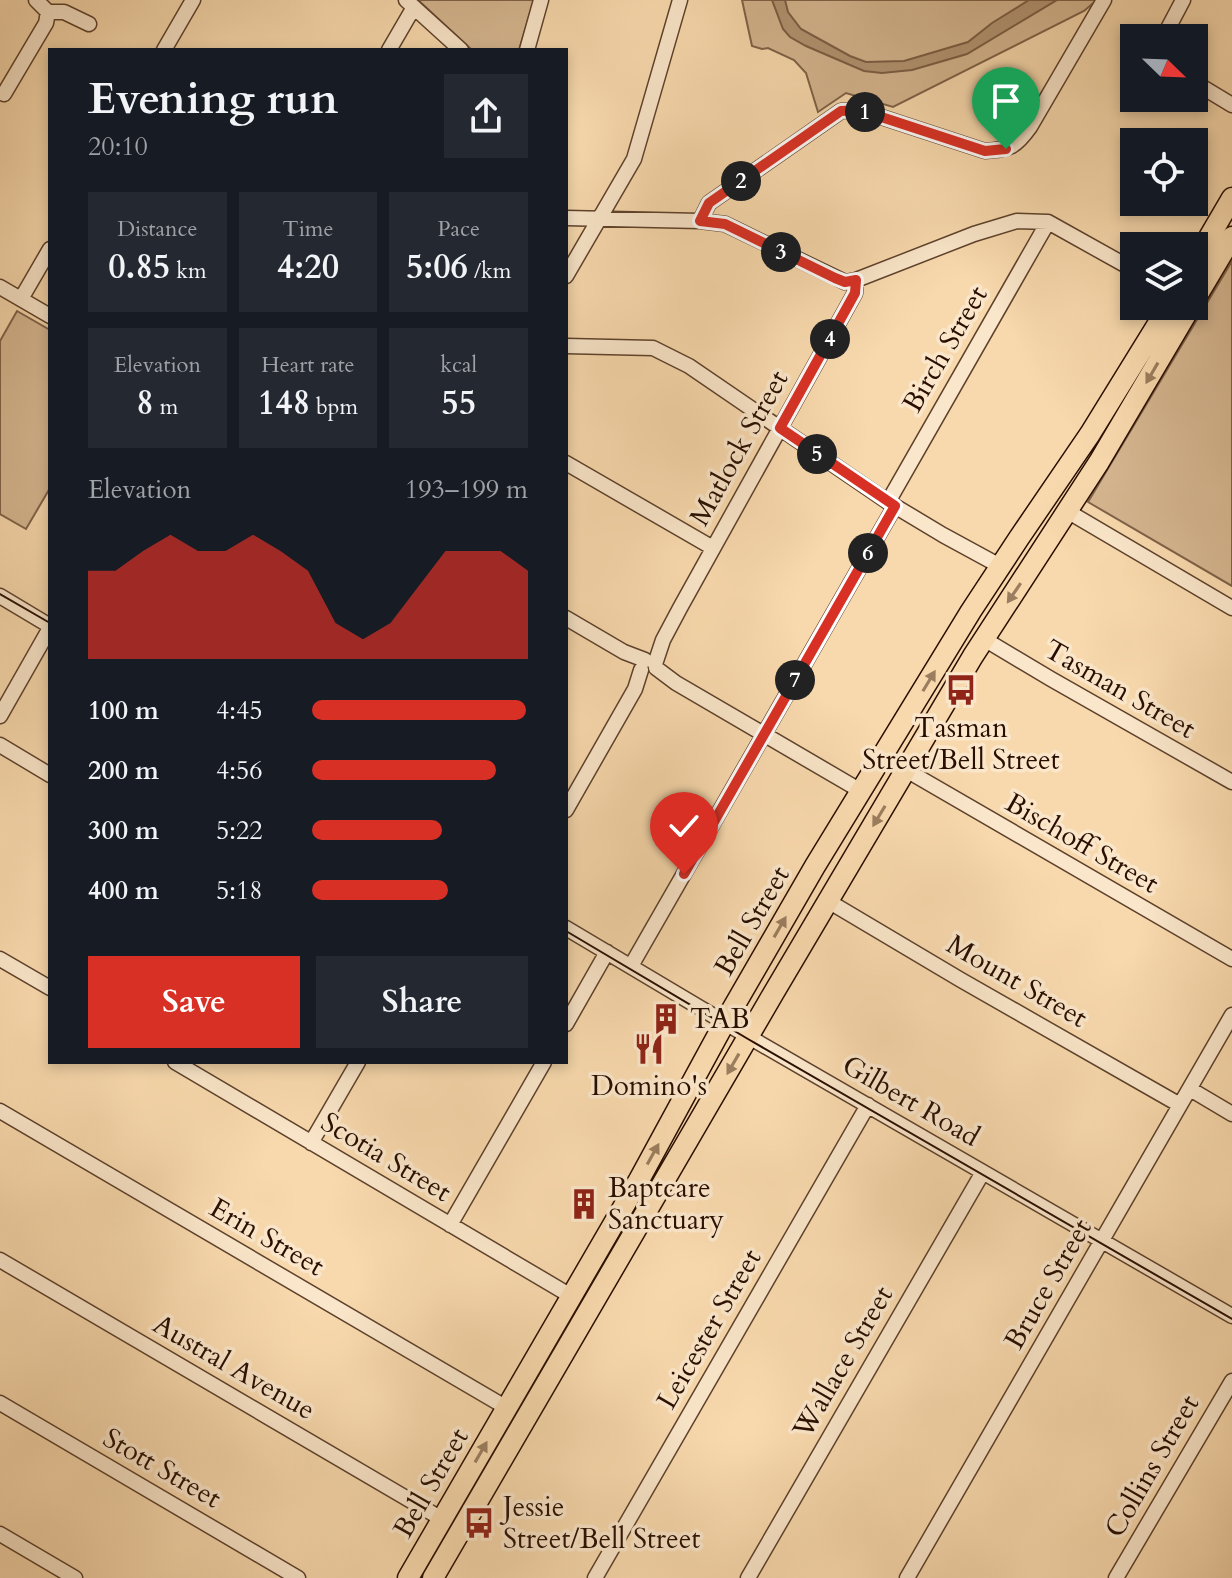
<!DOCTYPE html>
<html lang="en">
<head>
<meta charset="utf-8">
<style>
  :root { --surface:#171b24; --page:#242831; --text:#f1f3f6; --muted:#9ea1a6; --accent:#d93025 }
  body { margin:0; font-family:Cardo,serif; background:var(--page); color:var(--text); height:100vh; display:flex; flex-direction:column; font-size:30px; white-space:nowrap }
  * { box-sizing:border-box; margin:0 }
  p { font-size:26px; color:var(--muted) }
  .icon { flex:none; width:44px; height:44px; fill:none; stroke:currentColor; stroke-width:2; stroke-linecap:round; stroke-linejoin:round }
  .map { position:relative; flex:1; overflow:hidden }
  .side { position:absolute; left:48px; top:48px; width:520px; height:1016px; display:flex; flex-direction:column; background:var(--surface); border-radius:0px; box-shadow:0 4px 12px #0003 }
  .side>* { flex:none }
  .needle { width:52px; rotate:113deg }
  .fabs { position:absolute; left:1120px; top:24px; display:grid; gap:16px }
  .fabs a { display:grid; place-items:center; width:88px; height:88px; border-radius:0px; background:var(--surface); box-shadow:0 4px 12px #0003; font-size:40px }
  .pin { position:absolute; display:grid; place-items:center; width:68px; height:68px; color:#fff; margin:-82px -34px; border-radius:50% 50% 50% 0; rotate:-45deg; box-shadow:0 0 8px #0007 }
  .pin .icon { rotate:45deg }
  .km { position:absolute; width:40px; height:40px; margin:-20px; border-radius:50%; background:#222; color:#fff; font-size:22px; line-height:40px; text-align:center }
  .round { display:grid; place-items:center; flex:none; width:84px; height:84px; border-radius:0px; background:var(--page) }
  .headline { display:flex; align-items:center; justify-content:space-between; height:136px; padding:0 40px }
  h1 { font-size:44px; font-weight:700; line-height:60px }
  .metrics { display:grid; grid-template-columns:repeat(3,1fr); gap:12px; height:136px; padding:8px 40px }
  .metrics div { display:grid; align-content:center; border-radius:0px; background:var(--page); text-align:center }
  .metrics b { font-size:34px; font-weight:700 }
  .metrics small { font-size:22px; font-weight:400 }
  .metrics p { font-size:22px }
  .chart { height:224px; padding:16px 40px }
  .chart p { display:flex; justify-content:space-between }
  .chart svg { width:100%; height:144px; margin-top:8px; fill:var(--accent); opacity:.7 }
  .action { display:flex; gap:16px; margin-top:auto; padding:16px 40px }
  .action a { flex:1; height:92px; border-radius:0px; background:var(--accent); color:#fff; font-size:32px; font-weight:700; line-height:92px; text-align:center }
  .action a+a { background:var(--page); color:var(--text) }
  ul { padding:0 40px; list-style:none; font-size:26px }
  li { display:grid; grid-template-columns:128px 96px 1fr; align-items:center; height:60px }
  li i { height:20px; border-radius:10px; background:var(--accent) }
  .map>svg:first-child { display:block }
  .green { fill:#d5b690; stroke:#7f6248; stroke-width:2 }
  .water { fill:#b29472; stroke:#7b5e44; stroke-width:2 }
  .lines { fill:none; stroke-linecap:round; stroke-linejoin:round }
  .minor-casing { stroke:#5d412b; stroke-width:17 }
  .highway-casing { stroke:#290e00; stroke-width:23 }
  .minor { stroke:#fae6ca; stroke-width:14 }
  .highway { stroke:#f8d9ad; stroke-width:20 }
  .tram { stroke:#290e00; stroke-width:2 }
  .oneway { fill:#9b7e5f }
  .route-casing { stroke:#fff; stroke-width:16 }
  .route { stroke:#d93025; stroke-width:10 }
  .labels { text-anchor:middle; dominant-baseline:central; stroke-width:7; stroke-linejoin:round; paint-order:stroke }
  .street-label { font-size:28px; fill:#290e00; stroke:#fae6ca }
  .poi-label { font-size:28px; fill:#290e00; stroke:#fae6ca; text-anchor:start }
</style>
</head>
<body>
<div class="map">
<svg width="1232" height="1578" viewBox="0 0 1232 1578">
  <rect width="100%" height="100%" fill="#f8d9ad"/>
  <filter id="stains"><feTurbulence type="fractalNoise" baseFrequency=".0025" numOctaves="4"/><feColorMatrix values="0 0 0 0 .2 0 0 0 0 .09 0 0 0 0 .02 0 0 0 .5 -.17"/></filter>
  <radialGradient id="worn" r=".72"><stop offset=".6" stop-color="#630" stop-opacity="0"/><stop offset="1" stop-color="#630" stop-opacity=".3"/></radialGradient>
  <path class="green" d="M418,0H534L519,50H472Z
    M742,0H1097L1084,11L893,107L846,93L818,112L806,73L794,60L768,48L762,49L752,46Z
    M1232,261V586L1088,502Z
    M17,311L50,330V488L26,529L0,514V341Z"/>
  <path class="water" d="M772,0H785L788,12L801,29L850,56L866,62L904,61L968,42L992,23L1029,0H1057L967,54L912,70L882,73L864,71L806,46L790,37L783,29Z"/>
  <g class="lines">
    <defs>
      <path id="minor" d="M36,0L48,12H64L89,24
        M406,0L461,50
        M1163,38L1183,0
        M164,50L193,0
        M389,50L414,7
        M527,50L541,0
        M1194,82L1232,105
        M4,94L46,23L48,12
        M566,218L700,221L725,224L845,282L856,280L974,234L1017,221L1048,222L1134,270
        M700,221L709,203L841,111L860,110L985,151C1010,149 1015,148 1030,127L1104,0
        M566,276L634,159L680,0
        M0,287L50,316
        M21,299L50,249
        M566,346L653,348L689,366L888,502L943,535L1000,566
        M566,463L713,548
        M888,502L1048,222
        M1067,511L1232,608
        M0,596L50,626
        M566,618L624,652L645,660
        M984,639L1051,679L1232,782
        M655,664L663,640L680,608L855,293L856,280
        M656,668L676,683L861,791
        M0,716L50,628
        M0,745L50,775
        M906,770L1232,959
        M566,810L635,689L641,670
        M828,901L961,980L1180,1105
        M566,928L749,1037L1232,1316
        M0,959L50,988
        M631,966L895,506
        M566,1024L607,952
        M175,1062L571,1296
        M1190,1089L1232,1114
        M0,1111L507,1408
        M311,1143L358,1062
        M450,1225L544,1062
        M0,1260L442,1519
        M0,1403L298,1578
        M0,1534L75,1578
        M595,1578L868,1105
        M748,1578L983,1172
        M907,1578L1232,1015
        M1116,1578L1232,1381"/>
      <path id="highway" d="M1194,263L1232,198
        M1194,301L1232,237
        M408,1578L639,1180L726,1020L815,866L971,611L1019,538L1090,434L1169,306
        M433,1578L773,994L973,656L1099,462L1191,306"/>
    </defs>
    <use href="#minor" class="minor-casing"/>
    <use href="#highway" class="highway-casing"/>
    <use href="#minor" class="minor"/>
    <use href="#highway" class="highway"/>
    <path class="tram" d="M0,594L50,623
      M566,931L748,1039L1232,1319"/>
  </g>
  <defs><path id="oneway-solid" d="M-6-.8H1V-3.2L6.5 0L1 3.2V.8H-6Z" transform="scale(2)"/></defs>
  <g class="oneway">
    <use href="#oneway-solid" transform="translate(1152 373) rotate(120)"/>
    <use href="#oneway-solid" transform="translate(1014 593) rotate(124)"/>
    <use href="#oneway-solid" transform="translate(929 681) rotate(-59)"/>
    <use href="#oneway-solid" transform="translate(879 816) rotate(121)"/>
    <use href="#oneway-solid" transform="translate(780 927) rotate(-60)"/>
    <use href="#oneway-solid" transform="translate(733 1064) rotate(120)"/>
    <use href="#oneway-solid" transform="translate(653 1154) rotate(-61)"/>
    <use href="#oneway-solid" transform="translate(481 1452) rotate(-60)"/>
  </g>
  <g class="lines">
    <defs>
      <path id="route" d="M684,874L895,506L780,428L855,293L856,280L845,282L835,278L725,224L700,221L709,203L841,111L860,110L985,151L1006,149"/>
    </defs>
    <use href="#route" class="route-casing"/>
    <use href="#route" class="route"/>
  </g>
  <defs>
    <symbol id="bus-bare" viewBox="-9 -9 18 18"><path d="M-5-6H5V4H4V6H2V4H-2V6H-4V4H-5ZM-3.5-4V0h7V-4ZM-3.5 1.2v1.5H-2V1.2ZM2 1.2v1.5H3.5V1.2Z" fill="#8f2418" stroke="#fae6ca" stroke-width="2.5" paint-order="stroke"/></symbol>
    <symbol id="building-bare" viewBox="-9 -9 18 18"><path d="M-4-6H4V6H1V3H-1V6H-4ZM-2.5-4.3h1.7v1.8h-1.7ZM.8-4.3h1.7v1.8H.8ZM-2.5-1h1.7V.8h-1.7ZM.8-1h1.7V.8H.8Z" fill="#8f2418" stroke="#fae6ca" stroke-width="2.5" paint-order="stroke"/></symbol>
    <symbol id="restaurant-bare" viewBox="-9 -9 18 18"><path d="M-5-6h1v4h1v-4h1v4h1v-4h1v5L-1.5 .5V6h-2V.5L-5-1ZM5-6V6H3V1.5H1.5Q1.5-4 5-6Z" fill="#8f2418" stroke="#fae6ca" stroke-width="2.5" paint-order="stroke"/></symbol>
  </defs>
  <g fill-rule="evenodd">
    <use href="#bus-bare" x="939" y="668" width="44" height="44"/>
    <use href="#building-bare" x="644" y="997" width="44" height="44"/>
    <use href="#restaurant-bare" x="627" y="1027" width="44" height="44"/>
    <use href="#building-bare" x="562" y="1182" width="44" height="44"/>
    <use href="#bus-bare" x="457" y="1501" width="44" height="44"/>
  </g>
  <g class="labels">
    <g class="street-label">
      <text transform="translate(945 349) rotate(-60)">Birch Street</text>
      <text transform="translate(739 448) rotate(-61)">Matlock Street</text>
      <text transform="translate(1120 689) rotate(30)">Tasman Street</text>
      <text transform="translate(1082 843) rotate(30)">Bischoff Street</text>
      <text transform="translate(752 921) rotate(-60)">Bell Street</text>
      <text transform="translate(1017 981) rotate(30)">Mount Street</text>
      <text transform="translate(911 1101) rotate(30)">Gilbert Road</text>
      <text transform="translate(386 1157) rotate(31)">Scotia Street</text>
      <text transform="translate(267 1237) rotate(30)">Erin Street</text>
      <text transform="translate(1048 1284) rotate(-60)">Bruce Street</text>
      <text transform="translate(709 1329) rotate(-60)">Leicester Street</text>
      <text transform="translate(843 1362) rotate(-60)">Wallace Street</text>
      <text transform="translate(234 1367) rotate(30)">Austral Avenue</text>
      <text transform="translate(1152 1466) rotate(-60)">Collins Street</text>
      <text transform="translate(162 1468) rotate(30)">Stott Street</text>
      <text transform="translate(431 1483) rotate(-60)">Bell Street</text>
    </g>
    <g class="poi-label">
      <text x="961" y="728" text-anchor="middle">Tasman<tspan x="961" dy="32">Street/Bell Street</tspan></text>
      <text x="690" y="1019">TAB</text>
      <text x="649" y="1086" text-anchor="middle">Domino's</text>
      <text x="608" y="1188">Baptcare<tspan x="608" dy="32">Sanctuary</tspan></text>
      <text x="503" y="1507">Jessie<tspan x="503" dy="32">Street/Bell Street</tspan></text>
    </g>
  </g>
  <rect width="100%" height="100%" filter="url(#stains)"/>
  <rect width="100%" height="100%" fill="url(#worn)"/>
</svg>
<div class="fabs">
<a><svg class="needle" viewBox="-14 -14 28 28"><path d="M0-13l5 13h-10z" fill="#e53935"/><path d="M0 13l5-13h-10z" fill="#9ea1a6"/></svg></a>
<a><svg class="icon" aria-label="locate" viewBox="0 0 24 24"><circle cx="12" cy="12" r="6"/><path d="M12 2v4M12 18v4M2 12h4M18 12h4"/></svg></a>
<a><svg class="icon" aria-label="layers" viewBox="0 0 24 24"><path d="M12 4l9 5-9 5-9-5zM3 14l9 5 9-5"/></svg></a>
</div>
<div class="pin" style="left:1006px;top:149px;background:#1e9e55"><svg class="icon" aria-label="arrive" viewBox="0 0 24 24"><path d="M6 21V4h12l-3 4 3 4H6"/></svg></div>
<div class="pin" style="left:684px;top:874px;background:#d93025"><svg class="icon" aria-label="check" viewBox="0 0 24 24"><path d="M5 12l5 5 9-10"/></svg></div>
<b class="km" style="left:865px;top:112px">1</b>
<b class="km" style="left:741px;top:181px">2</b>
<b class="km" style="left:781px;top:252px">3</b>
<b class="km" style="left:830px;top:339px">4</b>
<b class="km" style="left:817px;top:454px">5</b>
<b class="km" style="left:868px;top:553px">6</b>
<b class="km" style="left:795px;top:680px">7</b>
<section class="side">
<div class="headline"><div><h1>Evening run</h1><p>20:10</p></div><a class="round"><svg class="icon" aria-label="share" viewBox="0 0 24 24"><path d="M12 15V3M7 8l5-5 5 5M5 13v7h14v-7"/></svg></a></div>
<div class="metrics">
<div><p>Distance</p><b>0.85<small> km</small></b></div>
<div><p>Time</p><b>4:20</b></div>
<div><p>Pace</p><b>5:06<small> /km</small></b></div>
</div>
<div class="metrics">
<div><p>Elevation</p><b>8<small> m</small></b></div>
<div><p>Heart rate</p><b>148<small> bpm</small></b></div>
<div><p>kcal</p><b>55</b></div>
</div>
<div class="chart"><p><span>Elevation</span>193–199 m</p>
<svg viewBox="0 0 160 44" preserveAspectRatio="none"><path d="M0 44V17L10 17L20 11L30 6L40 11L50 11L60 6L70 11L80 17L90 33L100 38L110 33L120 22L130 11L140 11L150 11L160 17V44z"/></svg>
</div>
<ul>
<li><b>100 m</b>4:45<i style="width:99%"></i></li>
<li><b>200 m</b>4:56<i style="width:85%"></i></li>
<li><b>300 m</b>5:22<i style="width:60%"></i></li>
<li><b>400 m</b>5:18<i style="width:63%"></i></li>
</ul>
<div class="action"><a>Save</a><a>Share</a></div>
</section>
</div>
</body>
</html>
